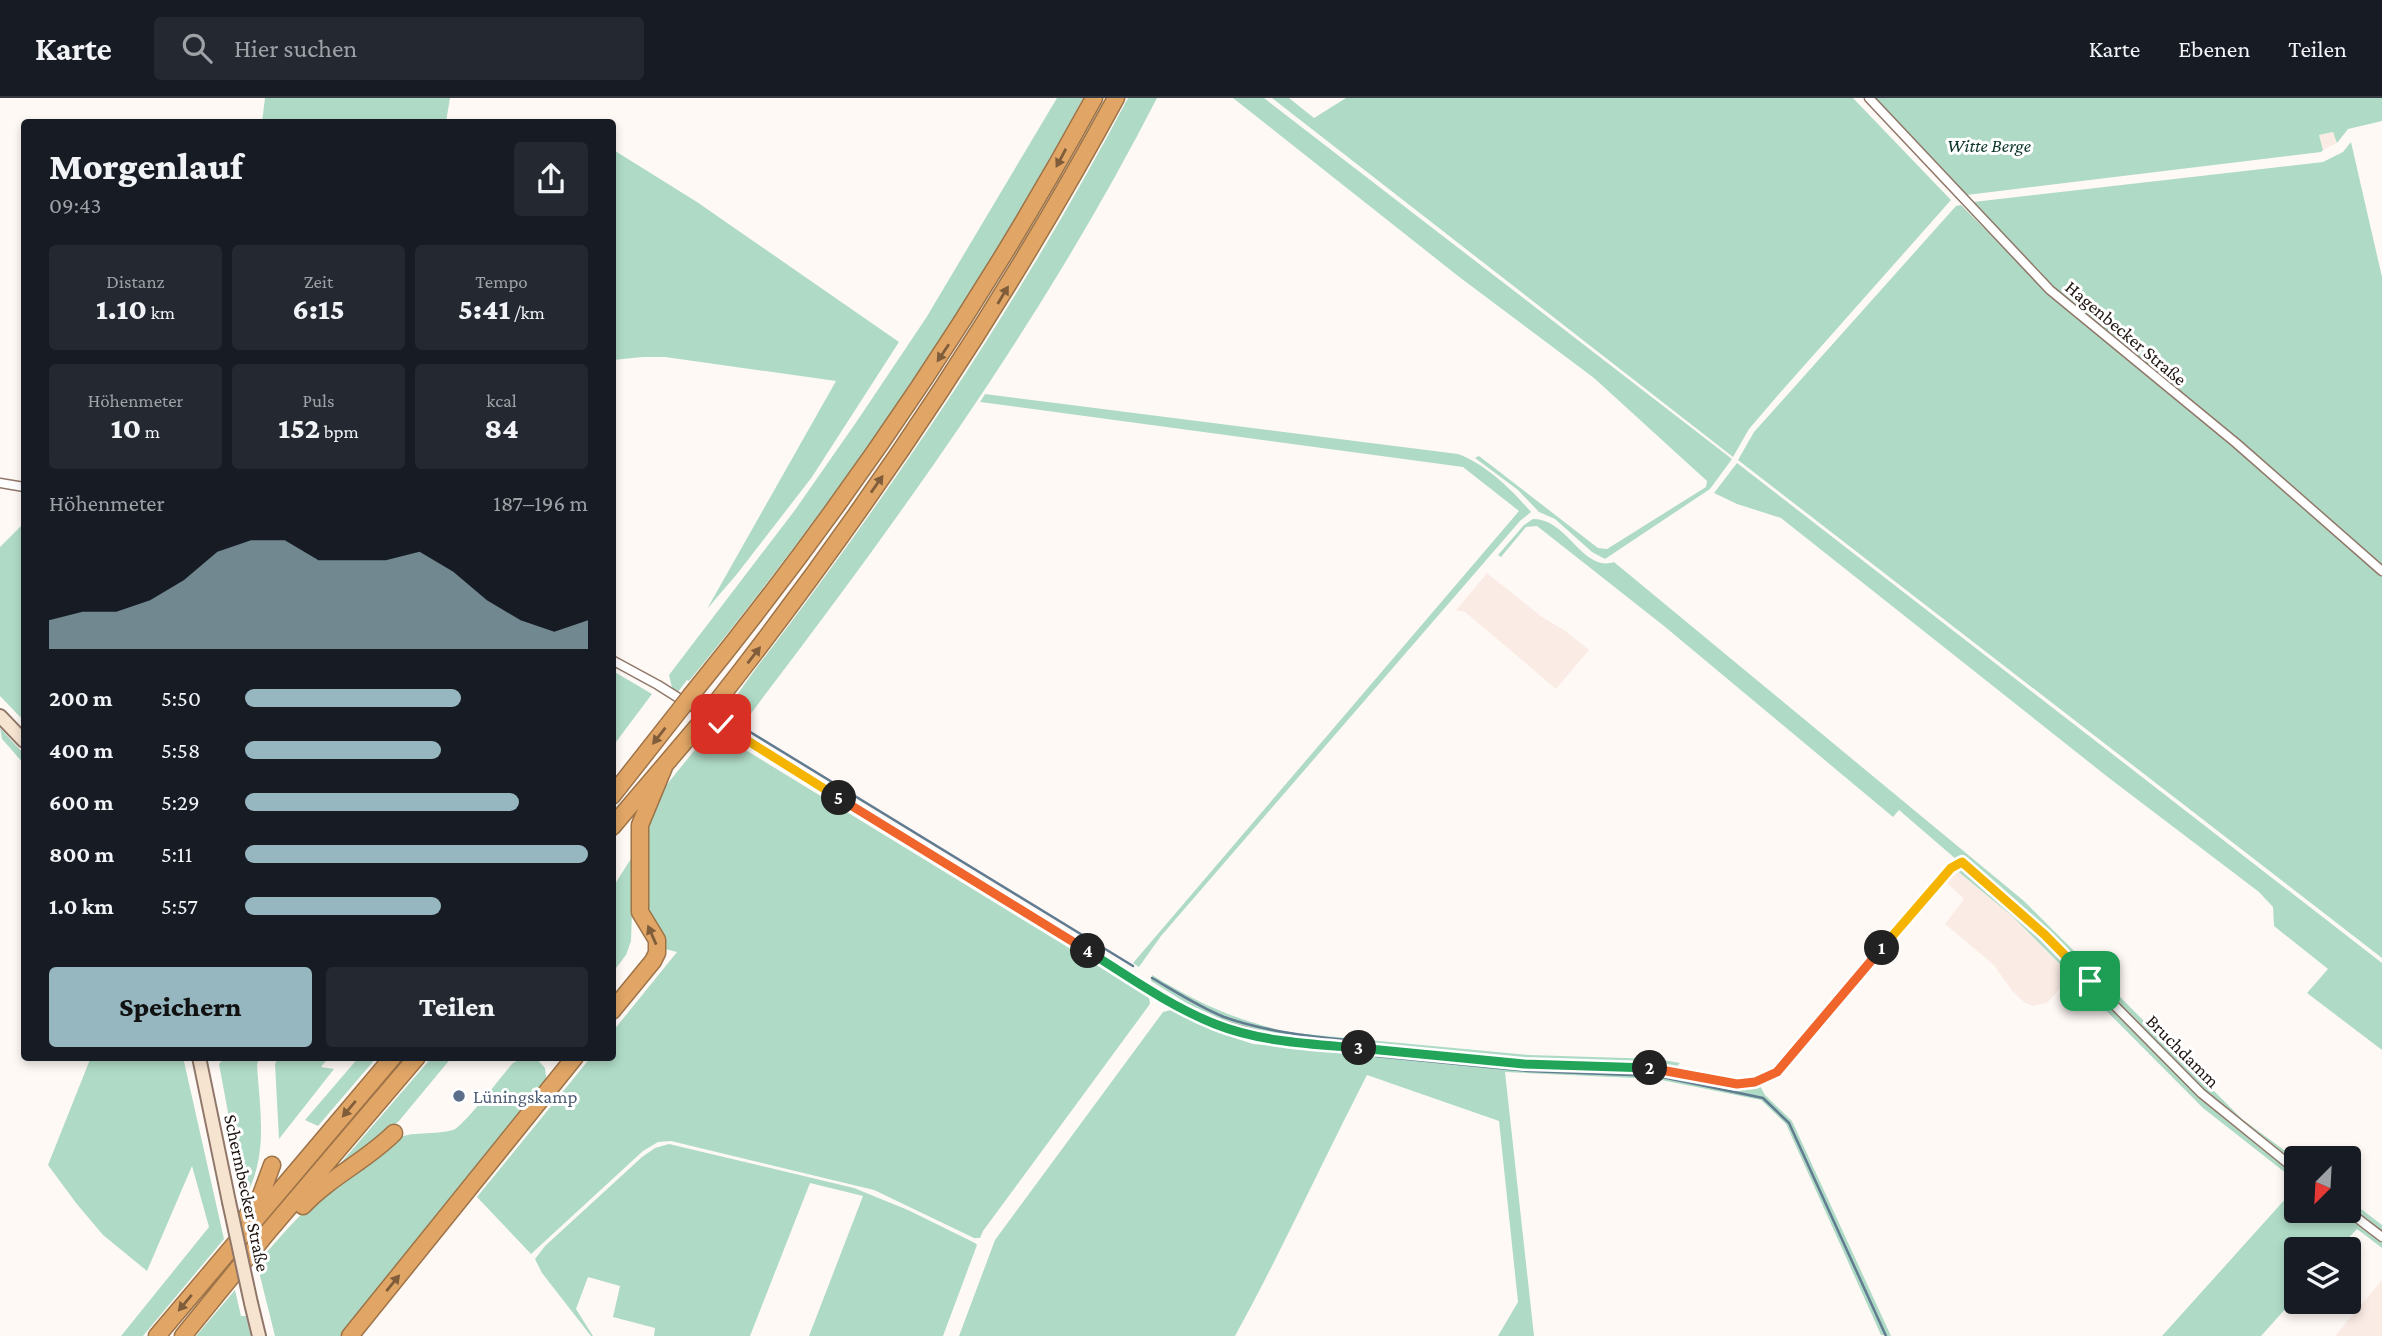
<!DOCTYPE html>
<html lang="de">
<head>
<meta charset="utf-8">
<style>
  :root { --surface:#171b24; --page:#242831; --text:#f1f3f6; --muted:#9ea1a6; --line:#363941; --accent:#97b7c0 }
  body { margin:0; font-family:"Crimson Pro",serif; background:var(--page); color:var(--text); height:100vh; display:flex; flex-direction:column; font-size:26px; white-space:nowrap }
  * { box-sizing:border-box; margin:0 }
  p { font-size:23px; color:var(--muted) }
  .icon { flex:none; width:38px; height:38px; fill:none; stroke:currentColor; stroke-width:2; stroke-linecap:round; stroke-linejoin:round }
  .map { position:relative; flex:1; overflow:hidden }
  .drawer { position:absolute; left:21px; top:21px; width:595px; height:942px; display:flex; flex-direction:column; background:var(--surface); border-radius:7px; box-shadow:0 4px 10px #0003 }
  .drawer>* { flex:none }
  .needle { width:46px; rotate:204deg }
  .controls { position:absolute; left:2284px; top:1048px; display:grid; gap:14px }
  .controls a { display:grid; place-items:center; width:77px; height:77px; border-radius:7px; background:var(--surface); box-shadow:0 4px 10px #0003; font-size:35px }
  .pin { position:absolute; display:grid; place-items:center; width:60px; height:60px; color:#fff; margin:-30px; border-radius:14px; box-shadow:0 4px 10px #0006 }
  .km { position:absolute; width:35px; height:35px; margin:-18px; border-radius:50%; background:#222; color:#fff; font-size:19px; line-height:35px; text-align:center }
  .round { display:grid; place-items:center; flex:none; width:74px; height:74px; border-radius:7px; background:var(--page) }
  .overview { display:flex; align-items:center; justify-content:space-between; height:119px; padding:0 28px }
  h1 { font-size:38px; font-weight:800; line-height:52px }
  .figures { display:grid; grid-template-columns:repeat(3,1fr); gap:10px; height:119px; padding:7px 28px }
  .figures div { display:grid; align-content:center; border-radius:7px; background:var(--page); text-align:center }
  .figures b { font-size:30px; font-weight:800 }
  .figures small { font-size:19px; font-weight:400 }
  .figures p { font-size:19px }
  .chart { height:196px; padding:14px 28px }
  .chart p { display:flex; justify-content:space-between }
  .chart svg { width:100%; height:126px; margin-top:7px; fill:var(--accent); opacity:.7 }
  .cta { display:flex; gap:14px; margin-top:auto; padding:14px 28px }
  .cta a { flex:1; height:80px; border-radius:7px; background:var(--accent); color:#111; font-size:28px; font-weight:800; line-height:80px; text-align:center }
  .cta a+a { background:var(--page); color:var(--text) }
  ul { padding:0 28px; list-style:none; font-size:23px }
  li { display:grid; grid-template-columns:112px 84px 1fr; align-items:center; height:52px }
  li i { height:18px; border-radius:9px; background:var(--accent) }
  header { display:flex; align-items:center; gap:42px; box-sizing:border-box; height:98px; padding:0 35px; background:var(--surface); border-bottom:2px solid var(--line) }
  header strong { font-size:33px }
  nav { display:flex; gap:38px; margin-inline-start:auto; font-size:24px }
  .search { width:490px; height:63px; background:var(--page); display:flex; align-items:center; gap:18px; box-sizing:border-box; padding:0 24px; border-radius:7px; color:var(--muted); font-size:26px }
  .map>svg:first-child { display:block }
  .built { fill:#faece4 }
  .green { fill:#afdbc6 }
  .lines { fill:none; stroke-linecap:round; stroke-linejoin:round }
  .stream { stroke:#617b90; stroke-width:2.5 }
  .street-casing { stroke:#907769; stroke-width:11 }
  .secondary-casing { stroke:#907769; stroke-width:16 }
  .highway-casing { stroke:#9d7348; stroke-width:19 }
  .street { stroke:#fff; stroke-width:8 }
  .secondary { stroke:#f6e4d1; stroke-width:12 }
  .highway { stroke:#e1a666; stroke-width:16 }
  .secondary-bridge-casing { stroke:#907769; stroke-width:16; stroke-linecap:butt }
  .highway-bridge-casing { stroke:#9d7348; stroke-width:19; stroke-linecap:butt }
  .secondary-bridge { stroke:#f6e4d1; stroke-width:12 }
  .highway-bridge { stroke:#e1a666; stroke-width:16 }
  .oneway { fill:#805d3a }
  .split-1-casing { stroke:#fff; stroke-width:14 }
  .split-2-casing { stroke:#fff; stroke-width:14 }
  .split-3-casing { stroke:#fff; stroke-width:14 }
  .split-4-casing { stroke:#fff; stroke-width:14 }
  .split-5-casing { stroke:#fff; stroke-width:14 }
  .split-6-casing { stroke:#fff; stroke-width:14 }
  .split-1 { stroke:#f5b400; stroke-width:9 }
  .split-2 { stroke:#f0652b; stroke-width:9 }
  .split-3 { stroke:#22a559; stroke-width:9 }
  .split-4 { stroke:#22a559; stroke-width:9 }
  .split-5 { stroke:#f0652b; stroke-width:9 }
  .split-6 { stroke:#f5b400; stroke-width:9 }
  .service-dot { fill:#5c6f8a; stroke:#fff; stroke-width:2.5 }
  .labels { text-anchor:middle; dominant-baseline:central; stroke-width:6; stroke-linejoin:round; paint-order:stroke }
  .park-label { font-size:19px; font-style:italic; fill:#0b3828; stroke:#fff }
  .street-label { font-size:19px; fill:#1e140f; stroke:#fff }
  .service-label { font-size:19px; fill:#4e5e75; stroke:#fff; text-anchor:start }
</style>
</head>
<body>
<header>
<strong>Karte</strong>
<div class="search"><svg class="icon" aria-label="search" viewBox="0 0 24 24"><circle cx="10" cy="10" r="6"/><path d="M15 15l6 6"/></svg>Hier suchen</div>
<nav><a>Karte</a><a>Ebenen</a><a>Teilen</a></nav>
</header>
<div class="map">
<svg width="2382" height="1238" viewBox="0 0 2382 1238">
  <rect width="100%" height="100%" fill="#fff9f6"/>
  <path class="built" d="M2333,34L2337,45L2323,52L2319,37Z
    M1487,475L1542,519L1564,532L1589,552L1556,591L1465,514L1456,512Z
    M1955,771L2012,818L2071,878L2047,905L2033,908L2024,904L2012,893L1994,867L1945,826L1964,801L1948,786H1941Z
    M2382,1182V1238H2335L2349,1221Z"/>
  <path class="green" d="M265,0H450L446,24H262Z
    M1057,0H1083C972,207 838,401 689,583L687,582L678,594H673L669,577L795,412L857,323L926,220Z
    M1128,0H1157C1042,225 892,431 739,631L720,620C736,600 750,577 767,556C901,380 1025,195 1128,0Z
    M1233,0H1264L1732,361L1710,391L1605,461L1592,454L1555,421L1539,414L1518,392L1475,360L1479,358L1598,450L1607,451L1706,389L1707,383L1594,280L1458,178Z
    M1272,0H1289L1314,20L1346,0H1853L1951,102L1779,296L1749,331L1733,359Z
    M1874,0H2382V23L2348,31L2337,45L2333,34L2319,37L2323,52L2321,54L1967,97L1963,96Z
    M2351,44L2382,179V468L2237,340L2127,253L2054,190L1973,104L2323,64L2343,54Z
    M612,51L697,104L899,244L812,379L737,476L707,511L836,283L665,259H643L613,262Z
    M1961,107L2048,195L2235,349L2382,478V860L1738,362L1754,334L1956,108Z
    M985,296L1458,356C1486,366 1512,392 1531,414L1520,423L1161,838L1139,869L1133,865L1519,413L1463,369L980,304Z
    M1737,365L2382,865V952L2307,895L2328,871L2274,828L2273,809L2259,794L2109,680L1781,420L1737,406L1714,395Z
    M1533,421C1567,420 1583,475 1614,464L2024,803L2242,1021L2296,1061V1068L2218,1005L2017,805L1970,765L1957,762L1899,712L1893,719L1664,528L1537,428L1526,429L1501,459L1498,457L1524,427Z
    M24,425V623L0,598V449Z
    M613,573L652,596L613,648Z
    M714,628L726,640L1149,899L1150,906L983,1133L980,1140H974L874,1092L671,1043L658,1044L643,1053L531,1156L477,1099L591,959H612L613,933L677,854L665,851L646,818L648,726L660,695Z
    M0,630L24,656V666L2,641Z
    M634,756L631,843L626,857L613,874V789Z
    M1962,769L2013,812L2211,1009L2296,1075V1083L2203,1010L2012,818L1955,771Z
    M1152,877C1201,907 1237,923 1294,935L1530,957L1658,961L1680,965L1676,970L1657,967L1527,962L1294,941L1255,933L1221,921L1188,906L1151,883Z
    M1171,912L1214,933L1253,946L1527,970L1656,974L1739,989L1760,988L1765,997L1792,1023L1891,1238L1881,1237L1786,1026L1761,1002L1656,981L1505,974L1534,1238H1498L1518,1204L1499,1023L1367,977C1322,1064 1282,1153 1235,1238H959L995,1142L1163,914Z
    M91,959H183L224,1141L143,1238H121L209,1129L192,1068L147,1173L103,1137L76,1105L48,1067Z
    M225,959H259L257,967C260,1013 269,1059 244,1101L219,966Z
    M278,959H329L321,969L334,971L279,1041L275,966Z
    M359,959H377L318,1028L305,1022Z
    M432,959H452L399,1023L380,1041L341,1068L339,1067Z
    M536,960L545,970L547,985L341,1238H275L257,1166C297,1118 341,1072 395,1041C409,1033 436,1037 453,1032C464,1028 502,977 513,965L519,962Z
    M669,1046L854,1090L908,1112L975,1145L977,1147L943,1238H809L863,1098L810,1085L750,1238H654L655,1230L613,1219L620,1188L588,1179L576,1211L593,1238H591L542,1175L535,1161L545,1148L642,1059L655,1050Z
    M2296,1089V1113H2344L2382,1142V1150L2357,1131L2338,1151L2296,1152V1199L2261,1238H2162Z
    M2348,1101L2382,1127V1135L2349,1109Z
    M235,1192L241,1218H246L251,1238H196Z"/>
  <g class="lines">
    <path class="stream" d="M742,629L1133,868
      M1152,880C1176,894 1199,909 1224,919C1264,933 1305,938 1347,942
      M1376,958L1528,973L1657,978L1763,1000L1789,1025L1886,1238"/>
    <defs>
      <path id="street" d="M1869,0L2050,192L2236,345L2382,473
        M0,385L24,389
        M612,562L658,587L783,666L1185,913C1220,928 1254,938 1292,944L1524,966L1657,970L1737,986L1755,984L1777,973L1945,777L1950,770L1962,764L2045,837L2201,995L2296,1072
        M2348,1113L2382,1139"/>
      <path id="secondary" d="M0,618L24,643
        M199,959L229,1104
        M251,1205L259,1238"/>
      <path id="highway" d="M692,596C844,409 979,211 1094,0
        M712,610C863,418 999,215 1116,0
        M612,698L682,609
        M612,729L703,622
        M612,913L653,863L657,855V842L640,814V727L664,669
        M303,1108C330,1079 366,1063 394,1035
        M247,1118L261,1097L272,1067
        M157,1238L393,959
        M183,1238L267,1135L417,959
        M350,1238L575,959"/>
    </defs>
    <use href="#street" class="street-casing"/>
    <use href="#secondary" class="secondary-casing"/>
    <use href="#highway" class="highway-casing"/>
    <use href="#street" class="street"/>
    <use href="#secondary" class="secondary"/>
    <use href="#highway" class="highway"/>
    <defs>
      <path id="secondary-bridge" d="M229,1104L251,1205"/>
      <path id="highway-bridge" d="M682,609L692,596
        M703,622L712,610"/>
    </defs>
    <use href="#secondary-bridge" class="secondary-bridge-casing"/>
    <use href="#highway-bridge" class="highway-bridge-casing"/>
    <use href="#secondary-bridge" class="secondary-bridge"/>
    <use href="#highway-bridge" class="highway-bridge"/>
  </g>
  <defs><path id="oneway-solid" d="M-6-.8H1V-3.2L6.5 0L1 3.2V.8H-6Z" transform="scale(1.75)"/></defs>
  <g class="oneway">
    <use href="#oneway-solid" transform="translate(1061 60) rotate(118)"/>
    <use href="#oneway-solid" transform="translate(1003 197) rotate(-59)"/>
    <use href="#oneway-solid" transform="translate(943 255) rotate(124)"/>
    <use href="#oneway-solid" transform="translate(877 386) rotate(-55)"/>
    <use href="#oneway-solid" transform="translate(754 557) rotate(-52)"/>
    <use href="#oneway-solid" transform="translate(659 638) rotate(128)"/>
    <use href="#oneway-solid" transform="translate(652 837) rotate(-114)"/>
    <use href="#oneway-solid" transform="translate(349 1011) rotate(130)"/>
    <use href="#oneway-solid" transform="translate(393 1185) rotate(-51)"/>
    <use href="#oneway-solid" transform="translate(185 1205) rotate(130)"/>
  </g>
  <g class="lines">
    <defs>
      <path id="split-1" d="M1882,850L1951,770L1962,764L2045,837L2090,883"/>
      <path id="split-2" d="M1650,970L1737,986L1755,984L1777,974L1882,850"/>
      <path id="split-3" d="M1359,950L1524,966L1650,970"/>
      <path id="split-4" d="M1088,853C1129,879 1170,908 1215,926C1260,944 1311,946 1359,950"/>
      <path id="split-5" d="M839,700L1088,853"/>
      <path id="split-6" d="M721,626L839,700"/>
    </defs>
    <use href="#split-1" class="split-1-casing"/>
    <use href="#split-2" class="split-2-casing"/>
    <use href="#split-3" class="split-3-casing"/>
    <use href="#split-4" class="split-4-casing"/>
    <use href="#split-5" class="split-5-casing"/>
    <use href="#split-6" class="split-6-casing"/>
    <use href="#split-1" class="split-1"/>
    <use href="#split-2" class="split-2"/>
    <use href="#split-3" class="split-3"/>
    <use href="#split-4" class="split-4"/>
    <use href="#split-5" class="split-5"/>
    <use href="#split-6" class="split-6"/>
  </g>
  <circle class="service-dot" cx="459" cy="998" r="7"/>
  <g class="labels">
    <g class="park-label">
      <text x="1989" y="47">Witte Berge</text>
    </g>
    <g class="street-label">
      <text transform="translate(2126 235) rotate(40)">Hagenbecker Straße</text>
      <text transform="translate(2183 953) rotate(45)">Bruchdamm</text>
      <text transform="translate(247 1095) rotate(78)">Schermbecker Straße</text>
    </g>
    <g class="service-label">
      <text x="473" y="998">Lüningskamp</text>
    </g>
  </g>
</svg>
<div class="controls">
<a><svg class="needle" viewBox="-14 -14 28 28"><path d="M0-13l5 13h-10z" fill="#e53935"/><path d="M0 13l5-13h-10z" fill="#9ea1a6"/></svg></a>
<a><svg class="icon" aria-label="layers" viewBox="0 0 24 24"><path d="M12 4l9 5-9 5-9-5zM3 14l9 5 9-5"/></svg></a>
</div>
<div class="pin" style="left:2090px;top:883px;background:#1e9e55"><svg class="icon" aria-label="arrive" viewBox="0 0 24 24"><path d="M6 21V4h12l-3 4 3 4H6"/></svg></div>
<div class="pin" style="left:721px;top:626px;background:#d93025"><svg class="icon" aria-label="check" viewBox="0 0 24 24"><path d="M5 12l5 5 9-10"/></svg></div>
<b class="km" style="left:1882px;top:850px">1</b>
<b class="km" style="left:1650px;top:970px">2</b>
<b class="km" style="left:1359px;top:950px">3</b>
<b class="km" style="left:1088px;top:853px">4</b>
<b class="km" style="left:839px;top:700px">5</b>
<section class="drawer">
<div class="overview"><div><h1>Morgenlauf</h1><p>09:43</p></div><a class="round"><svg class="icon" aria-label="share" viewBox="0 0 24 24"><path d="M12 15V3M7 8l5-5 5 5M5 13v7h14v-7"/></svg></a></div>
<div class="figures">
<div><p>Distanz</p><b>1.10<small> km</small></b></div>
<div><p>Zeit</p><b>6:15</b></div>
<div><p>Tempo</p><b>5:41<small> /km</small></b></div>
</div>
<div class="figures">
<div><p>Höhenmeter</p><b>10<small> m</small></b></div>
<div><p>Puls</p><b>152<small> bpm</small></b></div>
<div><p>kcal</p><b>84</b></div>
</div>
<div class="chart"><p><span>Höhenmeter</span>187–196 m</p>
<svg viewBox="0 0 160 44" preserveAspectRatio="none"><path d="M0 44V34L10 31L20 31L30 27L40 20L50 10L60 6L70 6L80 13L90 13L100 13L110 10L120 17L130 27L140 34L150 38L160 34V44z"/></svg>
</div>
<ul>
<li><b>200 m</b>5:50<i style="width:63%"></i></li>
<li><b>400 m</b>5:58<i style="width:57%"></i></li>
<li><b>600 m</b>5:29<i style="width:80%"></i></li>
<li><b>800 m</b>5:11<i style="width:100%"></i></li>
<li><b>1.0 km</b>5:57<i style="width:57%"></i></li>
</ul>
<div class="cta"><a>Speichern</a><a>Teilen</a></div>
</section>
</div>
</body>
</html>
